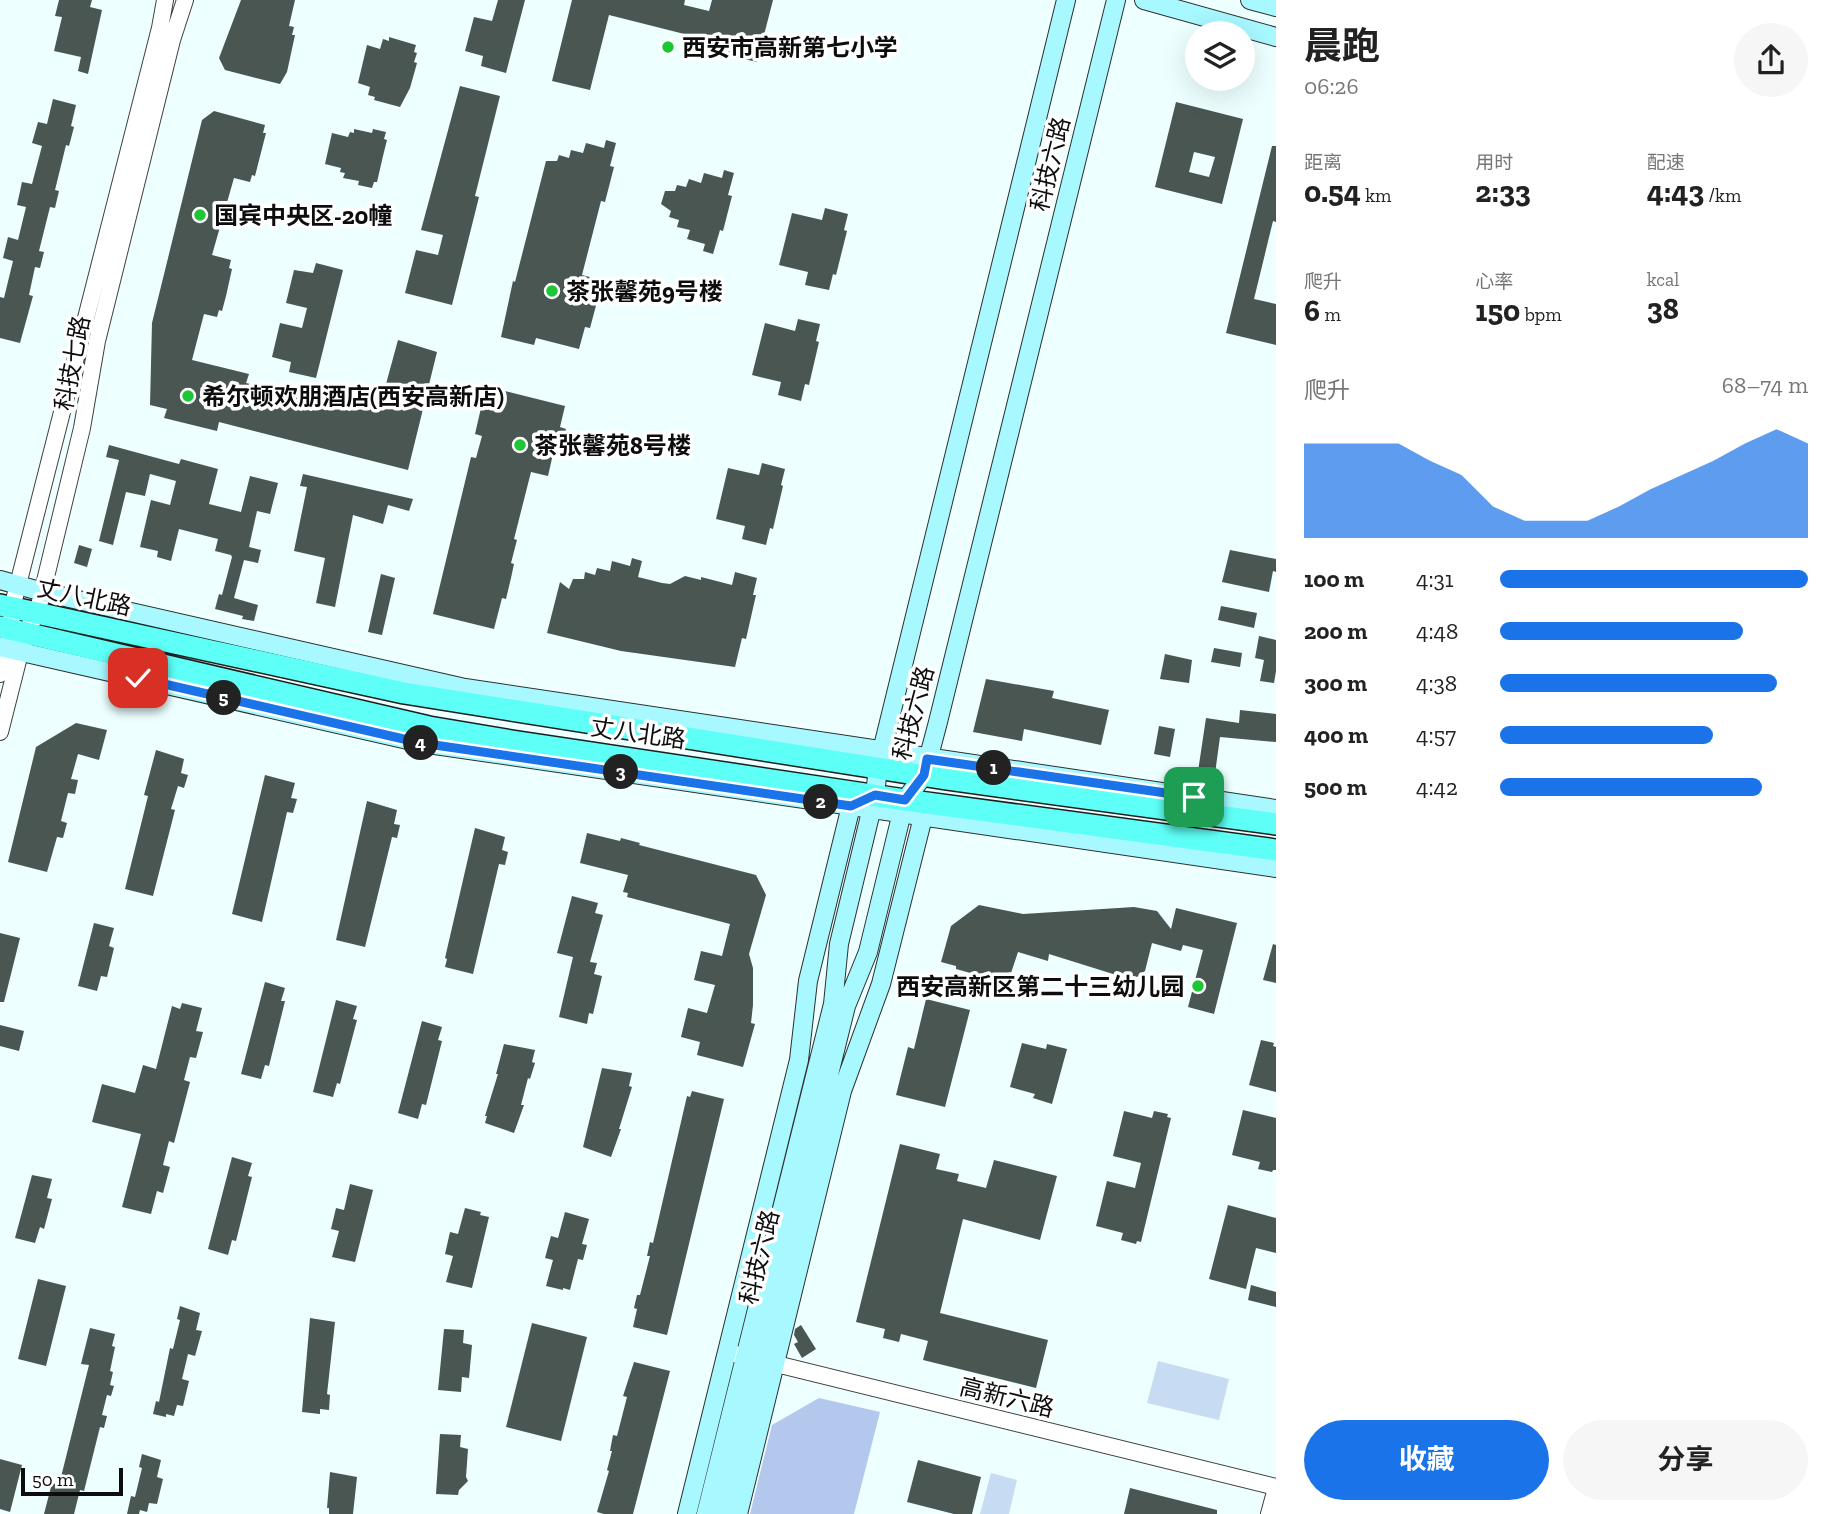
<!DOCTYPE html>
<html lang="zh">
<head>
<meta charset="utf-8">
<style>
  :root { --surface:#fff; --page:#f6f6f6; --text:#222; --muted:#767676; --accent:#1a73e8 }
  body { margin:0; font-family:"Zilla Slab","Noto Sans SC",serif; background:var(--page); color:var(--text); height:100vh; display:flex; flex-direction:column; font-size:26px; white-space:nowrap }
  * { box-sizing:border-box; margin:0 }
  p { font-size:23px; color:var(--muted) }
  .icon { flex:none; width:38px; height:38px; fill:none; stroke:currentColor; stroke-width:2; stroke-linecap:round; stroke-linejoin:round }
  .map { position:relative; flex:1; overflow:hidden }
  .drawer { display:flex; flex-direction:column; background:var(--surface); width:560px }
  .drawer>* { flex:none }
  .fabs { position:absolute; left:1185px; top:21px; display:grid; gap:14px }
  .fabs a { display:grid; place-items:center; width:70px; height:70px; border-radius:50%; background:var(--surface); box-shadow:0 7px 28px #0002; font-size:35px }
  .scale { position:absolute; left:21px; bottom:18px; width:102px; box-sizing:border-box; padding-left:7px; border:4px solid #0d0d0d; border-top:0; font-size:19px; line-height:24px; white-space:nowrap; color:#0d0d0d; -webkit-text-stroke:5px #fff; paint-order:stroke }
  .pin { position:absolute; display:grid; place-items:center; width:60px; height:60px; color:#fff; margin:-30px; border-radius:14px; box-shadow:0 4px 10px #0006 }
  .km { position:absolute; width:35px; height:35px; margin:-18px; border-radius:50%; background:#222; color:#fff; font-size:19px; line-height:35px; text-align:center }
  .round { display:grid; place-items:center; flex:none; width:74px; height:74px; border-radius:37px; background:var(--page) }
  .overview { display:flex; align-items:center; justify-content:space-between; height:119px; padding:0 28px }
  h1 { font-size:38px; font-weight:700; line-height:52px }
  .metrics { display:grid; grid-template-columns:repeat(3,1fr); gap:10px; height:119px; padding:7px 28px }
  .metrics div { display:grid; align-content:center }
  .metrics b { font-size:30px; font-weight:700 }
  .metrics small { font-size:19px; font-weight:400 }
  .metrics p { font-size:19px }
  .chart { height:196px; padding:14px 28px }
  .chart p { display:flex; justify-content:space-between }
  .chart svg { width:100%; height:126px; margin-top:7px; fill:var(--accent); opacity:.7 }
  .cta { display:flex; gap:14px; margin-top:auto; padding:14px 28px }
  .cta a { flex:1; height:80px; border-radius:42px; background:var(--accent); color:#fff; font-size:28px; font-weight:700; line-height:80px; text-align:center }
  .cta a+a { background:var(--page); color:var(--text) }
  ul { padding:0 28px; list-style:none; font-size:23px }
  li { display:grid; grid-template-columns:112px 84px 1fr; align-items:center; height:52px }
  li i { height:18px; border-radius:9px; background:var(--accent) }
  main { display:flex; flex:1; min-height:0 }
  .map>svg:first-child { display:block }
  .green { fill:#b4c7ec }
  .pitch { fill:#c7dbf2 }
  .building { fill:#495651; fill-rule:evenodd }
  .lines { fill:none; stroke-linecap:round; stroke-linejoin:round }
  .tertiary-casing { stroke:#404040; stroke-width:18 }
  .secondary-casing { stroke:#2f2f2f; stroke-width:20 }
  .primary-casing { stroke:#1e1e1e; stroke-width:24 }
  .tertiary { stroke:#fff; stroke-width:16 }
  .secondary { stroke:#a8f8ff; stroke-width:18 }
  .primary { stroke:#5dfff6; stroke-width:21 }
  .route-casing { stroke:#fff; stroke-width:14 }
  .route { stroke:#1a73e8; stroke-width:9 }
  .poi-dot { fill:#1dc634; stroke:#fff; stroke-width:2.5 }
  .labels { text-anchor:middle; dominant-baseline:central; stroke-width:7; stroke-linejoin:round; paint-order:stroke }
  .poi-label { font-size:24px; font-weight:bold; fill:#0d0d0d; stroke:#fff; text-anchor:start }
  .street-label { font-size:24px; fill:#0d0d0d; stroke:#fff }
</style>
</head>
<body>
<main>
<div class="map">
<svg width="1276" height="1514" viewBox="0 0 1276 1514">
  <rect width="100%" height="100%" fill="#edffff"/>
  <path class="green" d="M819,1398L880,1412L854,1514H750L772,1425Z"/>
  <path class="pitch" d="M1158,1361L1229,1379L1219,1420L1147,1403Z
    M991,1473L1017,1480L1009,1514H980Z"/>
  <path class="building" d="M59,0H92L90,7L102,10L88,74L78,71L81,57L54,51L62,17L55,16Z
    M241,0H295L289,26L294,27L292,35H295L287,72L280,84L225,70L219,58Z
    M498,0H525L506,73L481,66L483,56L465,51L474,17L492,21Z
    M572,0H685L684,5L709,11L712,0H773L757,62L714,52L716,42L609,15L590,90L552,81Z
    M389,37L416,45L414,52L417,53L414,62L417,63L410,88L400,107L374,100L375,97L368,95L370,87L358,83L367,45L380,49L383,39L389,41Z
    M460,86L500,96L475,196L479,197L452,305L405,293L416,250L438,255L443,235L421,230Z
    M53,99L76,105L71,126L74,127L69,146L66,145L55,190L59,191L55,208L50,207L39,251L44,252L40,268L35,267L29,295L33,296L20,343L0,338V297L4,298L13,261L3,258L8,237L18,240L26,207L17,205L22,182L32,184L42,146L32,143L38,122L47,124Z
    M1176,102L1243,119L1222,204L1155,187ZM1194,152L1215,157L1209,177L1189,172Z
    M214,111L265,125L263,133H266L255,176L252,175L250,182L234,178L212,255L231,260L229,268L232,269L226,296L222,311L219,310L217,317L204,314L192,360L249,374L246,383L334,406L337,395L380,406L398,340L437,352L408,470L219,422L217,431L164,418L167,409L150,405L152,323L202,120Z
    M354,129L372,133L373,129L386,132L384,139L387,140L383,156L377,182H374L372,188L358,185L359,181L343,178L345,173L340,172L341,168L325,164L332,133L348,137L350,132L354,133Z
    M606,140L616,143L610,166L614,167L605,202L601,201L582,275L597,279L591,300L597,302L590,328L585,327L579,349L536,338L534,345L501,337L513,281L515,282L546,161H557L559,155L569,158L571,150L583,153L586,143L604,148Z
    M1272,146H1276V222L1273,221L1254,299L1276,304V345L1226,333Z
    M724,170L734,173L728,195L732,196L723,231L720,230L713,254L703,251L705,244L687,239L690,230L677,227L679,220L669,217L671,211L661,204L665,191H675L677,185L686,187L689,179L701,183L704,173L722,178Z
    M825,208L848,214L844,230L847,231L836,275L833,274L829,290L805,285L808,272L779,265L792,213L822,220Z
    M316,263L343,270L316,378L289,372L291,362L272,357L280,323L302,328L307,308L286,303L294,270L313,273Z
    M798,319L820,324L816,341L819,342L809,385L805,384L801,401L778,395L781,382L752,375L765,323L795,331Z
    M493,388L565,406L560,427L566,429L559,455L553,454L548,476L531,472L514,539L517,540L511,563L514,564L511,578L506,599L502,598L494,629L433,614L471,457L476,458L482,436L475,434L481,408L488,410Z
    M109,445L179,464L181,459L218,469L209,504L241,512L250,476L278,483L270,514L257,511L249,547L261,550L258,563L244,560L234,598L258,605L254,621L242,619L243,616L215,609L219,594L222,595L232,557L231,555L215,551L218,539L179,529L171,561L157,557L158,551L140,547L151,500L170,505L176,481L150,474L145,496L126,492L113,545L99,541L119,460L106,457Z
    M762,463L785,469L781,485L783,486L773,529L770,528L766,545L742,539L745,526L716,519L728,468L759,475Z
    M303,474L413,499L409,511L388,505L383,524L353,515L335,607L316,603L325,558L294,551L307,487L300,486Z
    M79,545L92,549L87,567L74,563Z
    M1230,550L1276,559V572L1273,571L1269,592L1222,582Z
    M632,558L642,561L638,577L662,583L670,584L685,576L701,580V577L732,585L735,572L757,578L753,595H756L746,639L742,638L735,667L621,651L547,633L560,582L569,589L573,579H584L585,572L595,575L597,568L610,571L612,561L630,566Z
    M381,574L395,578L382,635L368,632Z
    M1221,606L1257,613L1254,628L1218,620Z
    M1259,636L1276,640V671L1274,683L1260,681L1264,660L1255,658Z
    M1214,648L1242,653L1240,667L1211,662Z
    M1165,654L1192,660L1189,683L1160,679Z
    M986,679L1054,691L1052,698L1109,710L1101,745L1024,729L1022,741L973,732Z
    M1240,710L1276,714V742L1220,737L1214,781L1197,778L1206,718L1239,723Z
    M76,723L107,730L99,760L78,754L71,779L78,780L75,794L68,793L61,821L67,823L63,838L57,837L47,872L8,862L36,747Z
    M1159,726L1175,729L1170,757L1154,754Z
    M156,750L184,759L181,773L188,775L184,788L178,786L171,809L175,810L153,896L125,889L148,796L144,795Z
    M265,775L295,783L291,798L297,799L293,813L287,812L262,922L232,914Z
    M367,801L397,810L394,824L400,825L397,838L392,837L365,947L336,940Z
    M475,828L505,837L502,850L508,852L505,865L499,864L473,974L445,967L447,959L445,958Z
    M587,833L620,841L621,838L640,843L639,845L756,875L766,895L749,954L753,968V1005L751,1023L755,1024L743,1067L697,1055L700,1042L681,1037L688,1008L707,1013L715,985L694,980L701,951L722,956L730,924L627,897L628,893L623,892L628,875L580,863Z
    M572,896L598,903L595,913L603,915L590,962L597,963L594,974L602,976L593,1014L589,1013L587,1024L559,1017L573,957L557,953Z
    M979,905L1023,914L1134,907L1157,911L1171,929L1176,908L1237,923L1214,1014L1188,1007L1203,950L1183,945L1181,951L1152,943L1145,971L1137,977L1130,975L1129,979L1049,954L1048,961L1018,952L1011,973L1009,972L1006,979L981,976L956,969V966L941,962L951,926Z
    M94,923L114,928L109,946L114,948L107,977L101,976L97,991L78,986Z
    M0,933L20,938L4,1002H0Z
    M1273,944L1276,945V983L1263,980Z
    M265,982L285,988L281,1001H285L269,1066L265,1065L261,1079L241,1074Z
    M926,999L970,1010L945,1107L896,1095L908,1047L914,1049Z
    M336,1000L357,1006L353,1019L357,1020L340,1084L337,1083L333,1097L313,1092Z
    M182,1003L202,1008L196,1031L203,1032L196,1058L190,1057L184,1080L190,1082L174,1143L169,1141L163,1165L170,1167L163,1193L157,1191L151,1214L122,1207L141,1134L92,1122L102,1084L135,1093L143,1065L156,1069L172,1006L180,1009Z
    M422,1021L442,1027L438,1040L442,1041L426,1105L422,1104L418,1119L398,1113Z
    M0,1025L24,1031L19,1051L0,1046Z
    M1261,1040L1274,1043L1273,1046L1276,1047V1092L1249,1085Z
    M1022,1043L1046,1049L1047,1044L1067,1049L1052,1104L1033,1098L1035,1094L1010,1087Z
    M504,1044L535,1050L532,1062L535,1063L530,1079L528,1078L521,1105H524L514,1133L485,1123L487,1116H485L498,1074H496Z
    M602,1068L632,1073L629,1086L632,1087L619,1129H621L611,1157L583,1147Z
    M692,1091L724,1099L667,1335L633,1327L637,1309L634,1308L637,1295H640L650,1256H647L650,1242L653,1243L687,1096L690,1097Z
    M1243,1110L1276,1118V1170H1273L1272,1172L1258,1169L1260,1162L1232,1155Z
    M1124,1111L1152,1118L1154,1111L1168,1114L1167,1117L1171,1118L1141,1242L1137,1241L1136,1244L1121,1240L1123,1233L1096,1226L1107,1181L1135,1188L1141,1163L1113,1156Z
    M900,1144L940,1154L936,1169L959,1174L957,1181L986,1188L994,1160L1057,1176L1040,1240L963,1219L940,1313L1048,1340L1036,1388L923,1360L928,1341L901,1334L899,1342L883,1338L885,1329L856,1322Z
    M232,1157L252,1163L248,1176L252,1177L236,1241L232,1240L228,1255L208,1249Z
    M32,1175L52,1179L47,1198L52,1199L44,1229L40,1227L35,1243L15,1238Z
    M350,1184L373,1190L355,1262L332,1257L339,1231L331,1229L336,1208L344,1210Z
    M1228,1205L1276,1218V1253L1256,1248L1246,1289L1209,1279Z
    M465,1208L481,1212L480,1215L489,1217L472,1288L446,1282L453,1256L445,1254L450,1232L458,1234Z
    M565,1212L589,1219L582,1244L587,1245L583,1260L578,1259L570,1290L563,1288V1290L546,1286L553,1260L545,1258L551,1236L558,1238Z
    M38,1279L66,1286L46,1366L18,1359Z
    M1251,1285L1276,1292V1307L1248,1300Z
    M180,1306L200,1313L196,1330L202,1331L195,1356L188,1354L182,1379L189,1381L183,1406L177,1405L174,1416L166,1414V1417L153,1414L156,1401L159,1402L170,1348L173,1349L180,1320L177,1319Z
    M310,1318L335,1322L327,1394L330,1395L329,1410L320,1409V1414L302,1412Z
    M532,1323L587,1337L561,1441L506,1427Z
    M801,1325L816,1349L802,1358L794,1344L798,1342L794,1335L795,1329Z
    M90,1328L115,1334L112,1346L115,1347L110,1371L113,1372L110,1385L114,1386L111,1396L107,1395L102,1415L107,1416L104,1428L100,1427L84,1491L80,1490L74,1514H44L52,1483L59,1485L89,1365L81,1364Z
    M444,1329L464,1330L463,1343L472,1345L469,1378L462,1377L461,1392L438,1390Z
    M634,1362L670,1371L633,1514H604L597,1512L609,1471L607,1470L612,1451H610L613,1435L617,1436L627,1397L623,1396Z
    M440,1434L461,1435L460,1447L468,1449L466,1477L468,1481L459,1490L458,1495L436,1494Z
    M142,1454L161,1460L157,1477L163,1479L157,1504L149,1503L147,1512L140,1510L139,1514H127L131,1496L135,1497L142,1468L139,1467Z
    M0,1459L22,1465L10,1512L0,1509Z
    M918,1460L981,1477L972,1514H954L907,1502Z
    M330,1472L357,1477L353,1514H329V1508H327Z
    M1130,1488L1217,1510V1514H1124Z"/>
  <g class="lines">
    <defs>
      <path id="tertiary" d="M0,674L11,629L12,608C61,414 112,221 160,28L165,0
        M0,732L25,633L37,614L82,428L97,341L172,40L185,0
        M727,1352L1276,1487
        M1269,1514L1276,1488"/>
      <path id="secondary" d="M1144,0L1276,37
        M1250,0L1276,7
        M0,580L43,592L465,688L1276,809
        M0,647L421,743L1276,868
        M687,1514L799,1060L808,981L851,806L862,801
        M706,1514L833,1004L839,944L875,795L878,767L1066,0
        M720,1514L846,1006L868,952L905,800L924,775L938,722L1116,0
        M738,1514L842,1091L881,984L923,817L916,810"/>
      <path id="primary" d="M0,605L404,693L946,779L1276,824
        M0,627L429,727L512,741L905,800L1276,850"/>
    </defs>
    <use href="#tertiary" class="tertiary-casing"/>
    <use href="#secondary" class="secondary-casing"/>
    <use href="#primary" class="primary-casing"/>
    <use href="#tertiary" class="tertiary"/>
    <use href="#secondary" class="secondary"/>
    <use href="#primary" class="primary"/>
  </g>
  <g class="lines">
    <defs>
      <path id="route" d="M138,678L421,743L851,806L875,795L905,800L924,775L927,759L1194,797"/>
    </defs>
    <use href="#route" class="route-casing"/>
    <use href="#route" class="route"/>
  </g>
  <g class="poi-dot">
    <circle cx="668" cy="47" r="7"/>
    <circle cx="200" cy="215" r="7"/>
    <circle cx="552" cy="291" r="7"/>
    <circle cx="188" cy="396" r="7"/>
    <circle cx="520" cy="445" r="7"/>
    <circle cx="1198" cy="986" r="7"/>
  </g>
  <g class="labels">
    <g class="poi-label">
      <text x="682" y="47">西安市高新第七小学</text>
      <text x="214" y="215">国宾中央区-20幢</text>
      <text x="566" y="291">茶张馨苑9号楼</text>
      <text x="202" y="396">希尔顿欢朋酒店(西安高新店)</text>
      <text x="534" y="445">茶张馨苑8号楼</text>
      <text x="1184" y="986" text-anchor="end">西安高新区第二十三幼儿园</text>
    </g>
    <g class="street-label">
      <text transform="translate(1050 164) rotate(-76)">科技六路</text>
      <text transform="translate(72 363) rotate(-79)">科技七路</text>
      <text transform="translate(84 597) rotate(12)">丈八北路</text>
      <text transform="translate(913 713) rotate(-75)">科技六路</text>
      <text transform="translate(638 733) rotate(8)">丈八北路</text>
      <text transform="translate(759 1257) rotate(-76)">科技六路</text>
      <text transform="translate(1007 1397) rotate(14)">高新六路</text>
    </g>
  </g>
</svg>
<div class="fabs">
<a><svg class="icon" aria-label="layers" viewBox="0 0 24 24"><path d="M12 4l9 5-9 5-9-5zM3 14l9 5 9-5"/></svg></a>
</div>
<div class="scale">50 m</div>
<div class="pin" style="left:1194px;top:797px;background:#1e9e55"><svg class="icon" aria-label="arrive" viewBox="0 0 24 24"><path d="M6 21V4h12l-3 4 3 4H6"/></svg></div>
<div class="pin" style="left:138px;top:678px;background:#d93025"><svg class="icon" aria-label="check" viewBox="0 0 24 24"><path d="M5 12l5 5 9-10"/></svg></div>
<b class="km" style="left:994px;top:768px">1</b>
<b class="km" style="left:821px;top:802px">2</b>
<b class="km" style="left:621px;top:772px">3</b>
<b class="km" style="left:421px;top:743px">4</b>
<b class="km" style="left:224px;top:698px">5</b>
</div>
<section class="drawer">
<div class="overview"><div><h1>晨跑</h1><p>06:26</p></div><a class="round"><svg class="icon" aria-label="share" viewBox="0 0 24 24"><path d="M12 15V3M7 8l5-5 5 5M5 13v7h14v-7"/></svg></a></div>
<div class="metrics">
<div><p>距离</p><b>0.54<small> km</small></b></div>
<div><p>用时</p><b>2:33</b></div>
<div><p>配速</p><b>4:43<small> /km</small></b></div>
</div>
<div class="metrics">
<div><p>爬升</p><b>6<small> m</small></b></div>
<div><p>心率</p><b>150<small> bpm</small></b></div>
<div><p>kcal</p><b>38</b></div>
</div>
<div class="chart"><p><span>爬升</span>68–74 m</p>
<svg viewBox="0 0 160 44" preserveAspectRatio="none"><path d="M0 44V11L10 11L20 11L30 11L40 17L50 22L60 33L70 38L80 38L90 38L100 33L110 27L120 22L130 17L140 11L150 6L160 11V44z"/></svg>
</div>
<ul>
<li><b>100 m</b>4:31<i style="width:100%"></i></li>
<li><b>200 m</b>4:48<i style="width:79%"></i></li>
<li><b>300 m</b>4:38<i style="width:90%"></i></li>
<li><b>400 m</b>4:57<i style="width:69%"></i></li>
<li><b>500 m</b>4:42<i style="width:85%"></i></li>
</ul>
<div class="cta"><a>收藏</a><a>分享</a></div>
</section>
</main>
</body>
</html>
